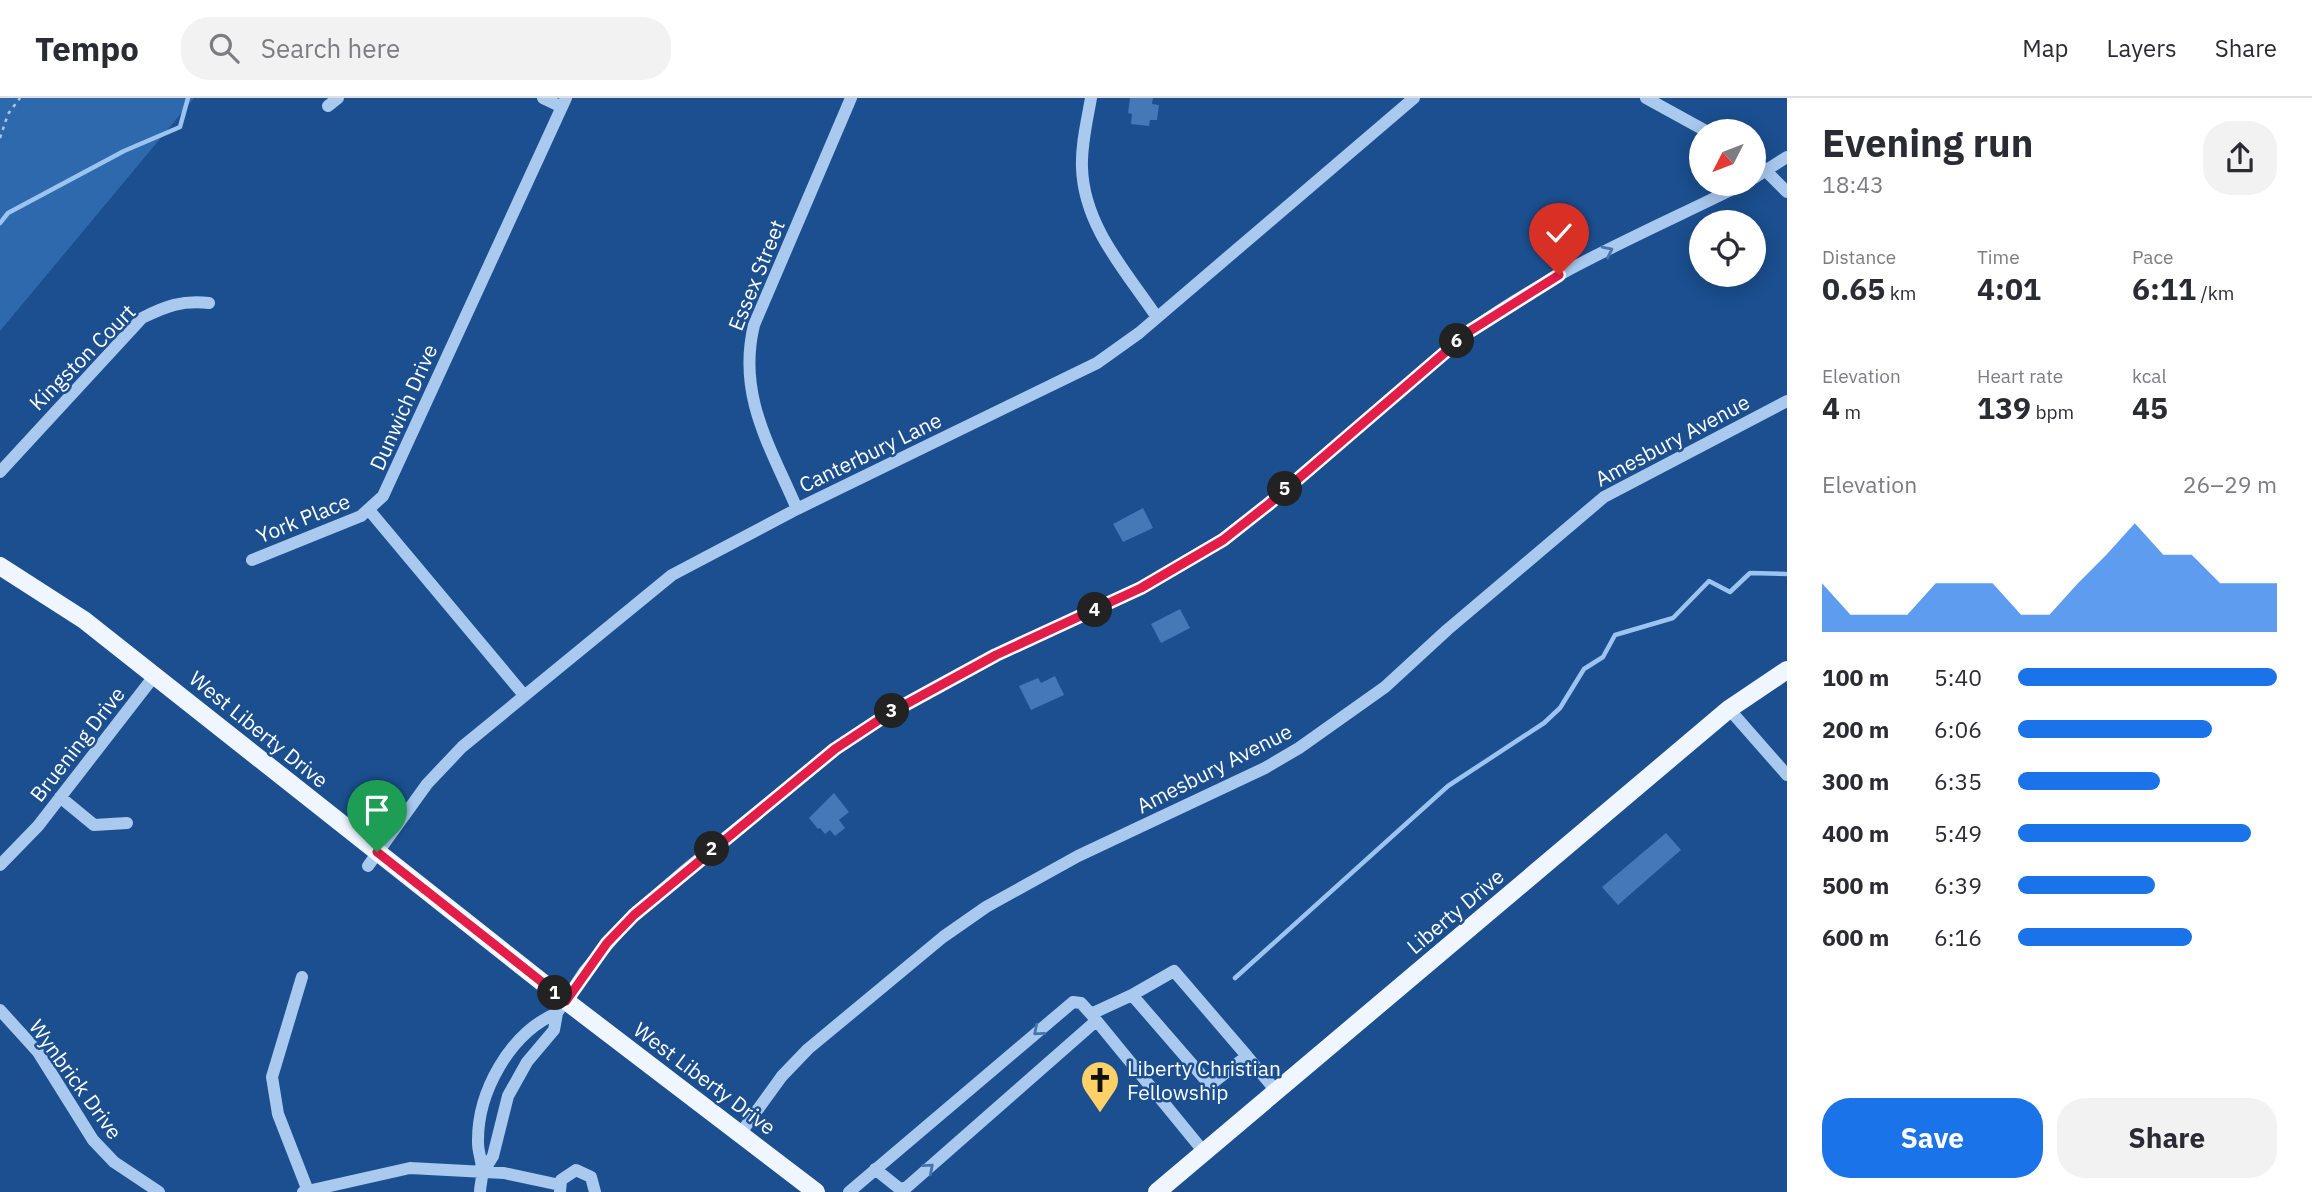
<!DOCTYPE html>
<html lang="en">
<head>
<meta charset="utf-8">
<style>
  :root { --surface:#fff; --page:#f2f2f3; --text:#2b2b33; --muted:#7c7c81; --line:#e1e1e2; --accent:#1a73e8 }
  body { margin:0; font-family:"IBM Plex Sans",sans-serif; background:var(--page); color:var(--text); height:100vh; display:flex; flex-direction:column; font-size:26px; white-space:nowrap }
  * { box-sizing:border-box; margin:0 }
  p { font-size:23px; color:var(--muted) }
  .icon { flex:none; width:38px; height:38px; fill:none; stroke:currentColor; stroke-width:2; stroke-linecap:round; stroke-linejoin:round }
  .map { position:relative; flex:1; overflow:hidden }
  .panel { display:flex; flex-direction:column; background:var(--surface); width:525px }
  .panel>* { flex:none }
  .needle { width:46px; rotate:228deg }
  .buttons { position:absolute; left:1689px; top:21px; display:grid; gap:14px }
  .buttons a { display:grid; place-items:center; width:77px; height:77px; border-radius:50%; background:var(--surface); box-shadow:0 4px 18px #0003; font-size:35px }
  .pin { position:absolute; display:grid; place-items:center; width:60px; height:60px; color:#fff; margin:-72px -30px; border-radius:50% 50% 50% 0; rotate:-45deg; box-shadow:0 0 7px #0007 }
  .pin .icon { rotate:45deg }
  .km { position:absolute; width:35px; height:35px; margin:-18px; border-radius:50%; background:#222; color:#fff; font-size:19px; line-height:35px; text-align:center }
  .round { display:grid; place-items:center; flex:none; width:74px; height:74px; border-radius:28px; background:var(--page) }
  .head { display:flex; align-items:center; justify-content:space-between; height:119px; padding:0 35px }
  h1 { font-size:38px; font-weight:700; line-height:52px }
  .metrics { display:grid; grid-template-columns:repeat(3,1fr); gap:10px; height:119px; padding:7px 35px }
  .metrics div { display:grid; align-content:center }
  .metrics b { font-size:30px; font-weight:700 }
  .metrics small { font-size:19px; font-weight:400 }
  .metrics p { font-size:19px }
  .chart { height:196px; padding:14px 35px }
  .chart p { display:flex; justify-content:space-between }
  .chart svg { width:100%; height:126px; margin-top:7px; fill:var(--accent); opacity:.7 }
  .button { display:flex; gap:14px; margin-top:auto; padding:14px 35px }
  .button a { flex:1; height:80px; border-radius:28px; background:var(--accent); color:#fff; font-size:28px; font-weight:700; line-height:80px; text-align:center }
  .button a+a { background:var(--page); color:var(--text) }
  ul { padding:0 35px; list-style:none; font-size:23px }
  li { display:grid; grid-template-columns:112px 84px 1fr; align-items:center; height:52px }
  li i { height:18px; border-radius:9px; background:var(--accent) }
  header { display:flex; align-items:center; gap:42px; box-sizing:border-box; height:98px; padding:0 35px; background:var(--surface); border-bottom:2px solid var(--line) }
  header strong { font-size:33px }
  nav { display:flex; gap:38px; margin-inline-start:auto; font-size:24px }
  .search { width:490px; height:63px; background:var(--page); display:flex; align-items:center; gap:18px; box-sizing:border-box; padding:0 24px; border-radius:28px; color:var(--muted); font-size:26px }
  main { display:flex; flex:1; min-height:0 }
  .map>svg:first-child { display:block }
  .green { fill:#2e69ad }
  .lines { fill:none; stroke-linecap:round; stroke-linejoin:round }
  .stream { stroke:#9cc4f0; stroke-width:4.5 }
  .building { fill:#4478b7 }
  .path { stroke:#a9c9ee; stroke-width:2.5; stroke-dasharray:3.5 5; stroke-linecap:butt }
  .minor { stroke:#a9c9ee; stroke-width:12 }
  .major { stroke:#f0f6ff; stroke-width:18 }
  .oneway { stroke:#4674ac }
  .route-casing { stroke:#fff; stroke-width:14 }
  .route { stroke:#e11d48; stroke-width:9 }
  .labels { text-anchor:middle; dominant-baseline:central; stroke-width:5; stroke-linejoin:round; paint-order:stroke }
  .street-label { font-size:21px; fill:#fff; stroke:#1b4f8f }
  .poi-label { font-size:21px; fill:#fff; stroke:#1b4f8f; text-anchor:start }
</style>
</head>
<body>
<header>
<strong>Tempo</strong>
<div class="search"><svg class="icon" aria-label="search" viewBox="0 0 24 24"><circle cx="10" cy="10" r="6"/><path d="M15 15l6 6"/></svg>Search here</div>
<nav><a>Map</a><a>Layers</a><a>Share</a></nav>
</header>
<main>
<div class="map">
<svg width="1787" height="1094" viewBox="0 0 1787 1094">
  <rect width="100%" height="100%" fill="#1b4f8f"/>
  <path class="green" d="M0,0H194L0,233Z"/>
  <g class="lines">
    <path class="stream" d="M0,125L8,115L124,53L180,29L188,0
      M1235,880L1448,688L1544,625L1560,610L1584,571L1603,559L1615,537L1673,520L1709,483L1730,494L1750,475L1787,476"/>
  </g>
  <path class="building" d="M1130,0H1153L1152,6L1159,7L1157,22H1150L1149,28L1131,26L1132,16L1128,15Z
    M1143,410L1153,430L1123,444L1113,426Z
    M1180,511L1190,530L1161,545L1151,526Z
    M1055,578L1064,597L1031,612L1019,588L1038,580L1041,585Z
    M834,695L849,714L839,722L845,730L835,738L830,732L825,736L820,730L818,731L809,720Z
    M1666,735L1681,752L1618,807L1602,789Z"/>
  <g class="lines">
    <path class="path" d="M0,40L8,16L20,0"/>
    <path class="minor" d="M543,0L562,9
      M1091,0C1087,23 1081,47 1082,70C1084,128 1125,172 1156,218
      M1646,0L1706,33
      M328,8L338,0
      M1754,61L1787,94
      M1754,80L1787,59
      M0,374L142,220C166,208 182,202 209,205
      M797,411C770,348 737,297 754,227L851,0
      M369,412L523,596
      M252,462L361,418L383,398L566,0
      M1729,611L1787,677
      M60,699L94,727L127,725
      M0,767L38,728L155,577
      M368,768L427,686L462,649L672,477L797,411L1097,265L1139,235L1414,0
      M302,879L272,979L278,1016L308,1093
      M0,912L38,954L93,1042L114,1064L159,1094
      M1091,916L1132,897L1210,987L1247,958L1174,873L1132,897
      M1247,958L1276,993
      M740,1036L782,978L808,951L943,839L986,809L1078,758L1265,670L1299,650L1385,589L1447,532L1604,399L1787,303
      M875,1071L900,1091L907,1089L1096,923
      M483,1074L493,1058L508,998L527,964L554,932L557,915L584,874L633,817L683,774L835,651L888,616L996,557L1141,490L1223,441L1270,405L1470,233C1553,172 1651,132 1743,86
      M303,1094L410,1070L504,1075L560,1087
      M480,1094C480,1087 483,1079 482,1072C482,1063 478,1054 478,1045C477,994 510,935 557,915
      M560,1094L561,1082L576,1072L591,1079L595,1094
      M849,1094L1073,904L1081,905L1091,916L1204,1054"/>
    <path class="major" d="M0,468L84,522L566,903L816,1094
      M1157,1094L1729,611L1787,572"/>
  </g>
  <defs><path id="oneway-chevron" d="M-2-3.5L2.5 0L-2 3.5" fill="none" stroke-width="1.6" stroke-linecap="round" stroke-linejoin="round" transform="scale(1.75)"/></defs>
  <g class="oneway">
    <use href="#oneway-chevron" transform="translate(1608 153) rotate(-26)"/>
    <use href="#oneway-chevron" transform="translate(1038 933) rotate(140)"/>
    <use href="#oneway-chevron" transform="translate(929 1070) rotate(-41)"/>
  </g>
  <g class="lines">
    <defs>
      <path id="route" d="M377,754L566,903L607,845L634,817L835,651L888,616L996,557L1141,490L1223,442L1270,405L1470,233L1559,177"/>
    </defs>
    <use href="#route" class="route-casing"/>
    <use href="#route" class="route"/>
  </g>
  <defs>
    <symbol id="church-pin" viewBox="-11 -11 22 30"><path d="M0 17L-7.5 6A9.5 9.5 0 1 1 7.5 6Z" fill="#ffd166" stroke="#1b4f8f"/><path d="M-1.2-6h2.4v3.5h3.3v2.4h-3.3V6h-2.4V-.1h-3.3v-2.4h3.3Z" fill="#111"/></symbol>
  </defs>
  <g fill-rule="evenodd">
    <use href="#church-pin" x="1078" y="960" width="44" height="60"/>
  </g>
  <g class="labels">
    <g class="street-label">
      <text transform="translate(756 177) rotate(-68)">Essex Street</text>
      <text transform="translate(82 259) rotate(-45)">Kingston Court</text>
      <text transform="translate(403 309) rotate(-66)">Dunwich Drive</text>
      <text transform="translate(1672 342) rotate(-28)">Amesbury Avenue</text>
      <text transform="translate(870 354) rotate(-26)">Canterbury Lane</text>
      <text transform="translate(303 420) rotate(-22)">York Place</text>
      <text transform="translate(259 631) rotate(39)">West Liberty Drive</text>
      <text transform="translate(77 646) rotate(-52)">Bruening Drive</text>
      <text transform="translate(1214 670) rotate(-27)">Amesbury Avenue</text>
      <text transform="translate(1455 813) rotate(-40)">Liberty Drive</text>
      <text transform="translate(705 980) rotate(37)">West Liberty Drive</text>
      <text transform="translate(76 981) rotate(54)">Wynbrick Drive</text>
    </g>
    <g class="poi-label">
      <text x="1127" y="970">Liberty Christian<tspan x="1127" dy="24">Fellowship</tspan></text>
    </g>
  </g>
</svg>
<div class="buttons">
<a><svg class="needle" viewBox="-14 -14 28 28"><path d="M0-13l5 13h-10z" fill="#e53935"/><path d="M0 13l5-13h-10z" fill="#7c7c81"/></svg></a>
<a><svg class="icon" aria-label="locate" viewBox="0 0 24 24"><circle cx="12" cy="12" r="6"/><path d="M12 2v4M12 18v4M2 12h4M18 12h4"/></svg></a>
</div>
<div class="pin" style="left:377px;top:754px;background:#1e9e55"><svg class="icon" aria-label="arrive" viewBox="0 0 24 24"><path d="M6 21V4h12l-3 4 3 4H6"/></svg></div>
<div class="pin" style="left:1559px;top:177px;background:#d93025"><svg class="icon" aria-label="check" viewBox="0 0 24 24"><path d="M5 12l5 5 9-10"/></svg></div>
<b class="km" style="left:555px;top:895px">1</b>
<b class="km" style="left:712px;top:751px">2</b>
<b class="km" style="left:892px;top:613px">3</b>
<b class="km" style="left:1095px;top:512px">4</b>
<b class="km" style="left:1285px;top:391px">5</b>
<b class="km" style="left:1457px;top:243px">6</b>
</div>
<section class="panel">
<div class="head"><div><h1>Evening run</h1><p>18:43</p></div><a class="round"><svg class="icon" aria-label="share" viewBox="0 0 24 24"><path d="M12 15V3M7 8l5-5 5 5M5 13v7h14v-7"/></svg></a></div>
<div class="metrics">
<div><p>Distance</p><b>0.65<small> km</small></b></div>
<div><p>Time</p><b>4:01</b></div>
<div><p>Pace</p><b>6:11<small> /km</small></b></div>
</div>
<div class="metrics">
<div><p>Elevation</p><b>4<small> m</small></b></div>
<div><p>Heart rate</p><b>139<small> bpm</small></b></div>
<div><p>kcal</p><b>45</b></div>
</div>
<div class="chart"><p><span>Elevation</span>26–29 m</p>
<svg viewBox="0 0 160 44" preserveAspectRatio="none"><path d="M0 44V27L10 38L20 38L30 38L40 27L50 27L60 27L70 38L80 38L90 27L100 17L110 6L120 17L130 17L140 27L150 27L160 27V44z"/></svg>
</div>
<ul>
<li><b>100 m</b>5:40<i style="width:100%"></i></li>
<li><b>200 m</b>6:06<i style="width:75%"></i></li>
<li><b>300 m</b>6:35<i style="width:55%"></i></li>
<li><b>400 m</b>5:49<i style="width:90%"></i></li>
<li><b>500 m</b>6:39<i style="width:53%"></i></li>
<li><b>600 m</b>6:16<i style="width:67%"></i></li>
</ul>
<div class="button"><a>Save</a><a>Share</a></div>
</section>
</main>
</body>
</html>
